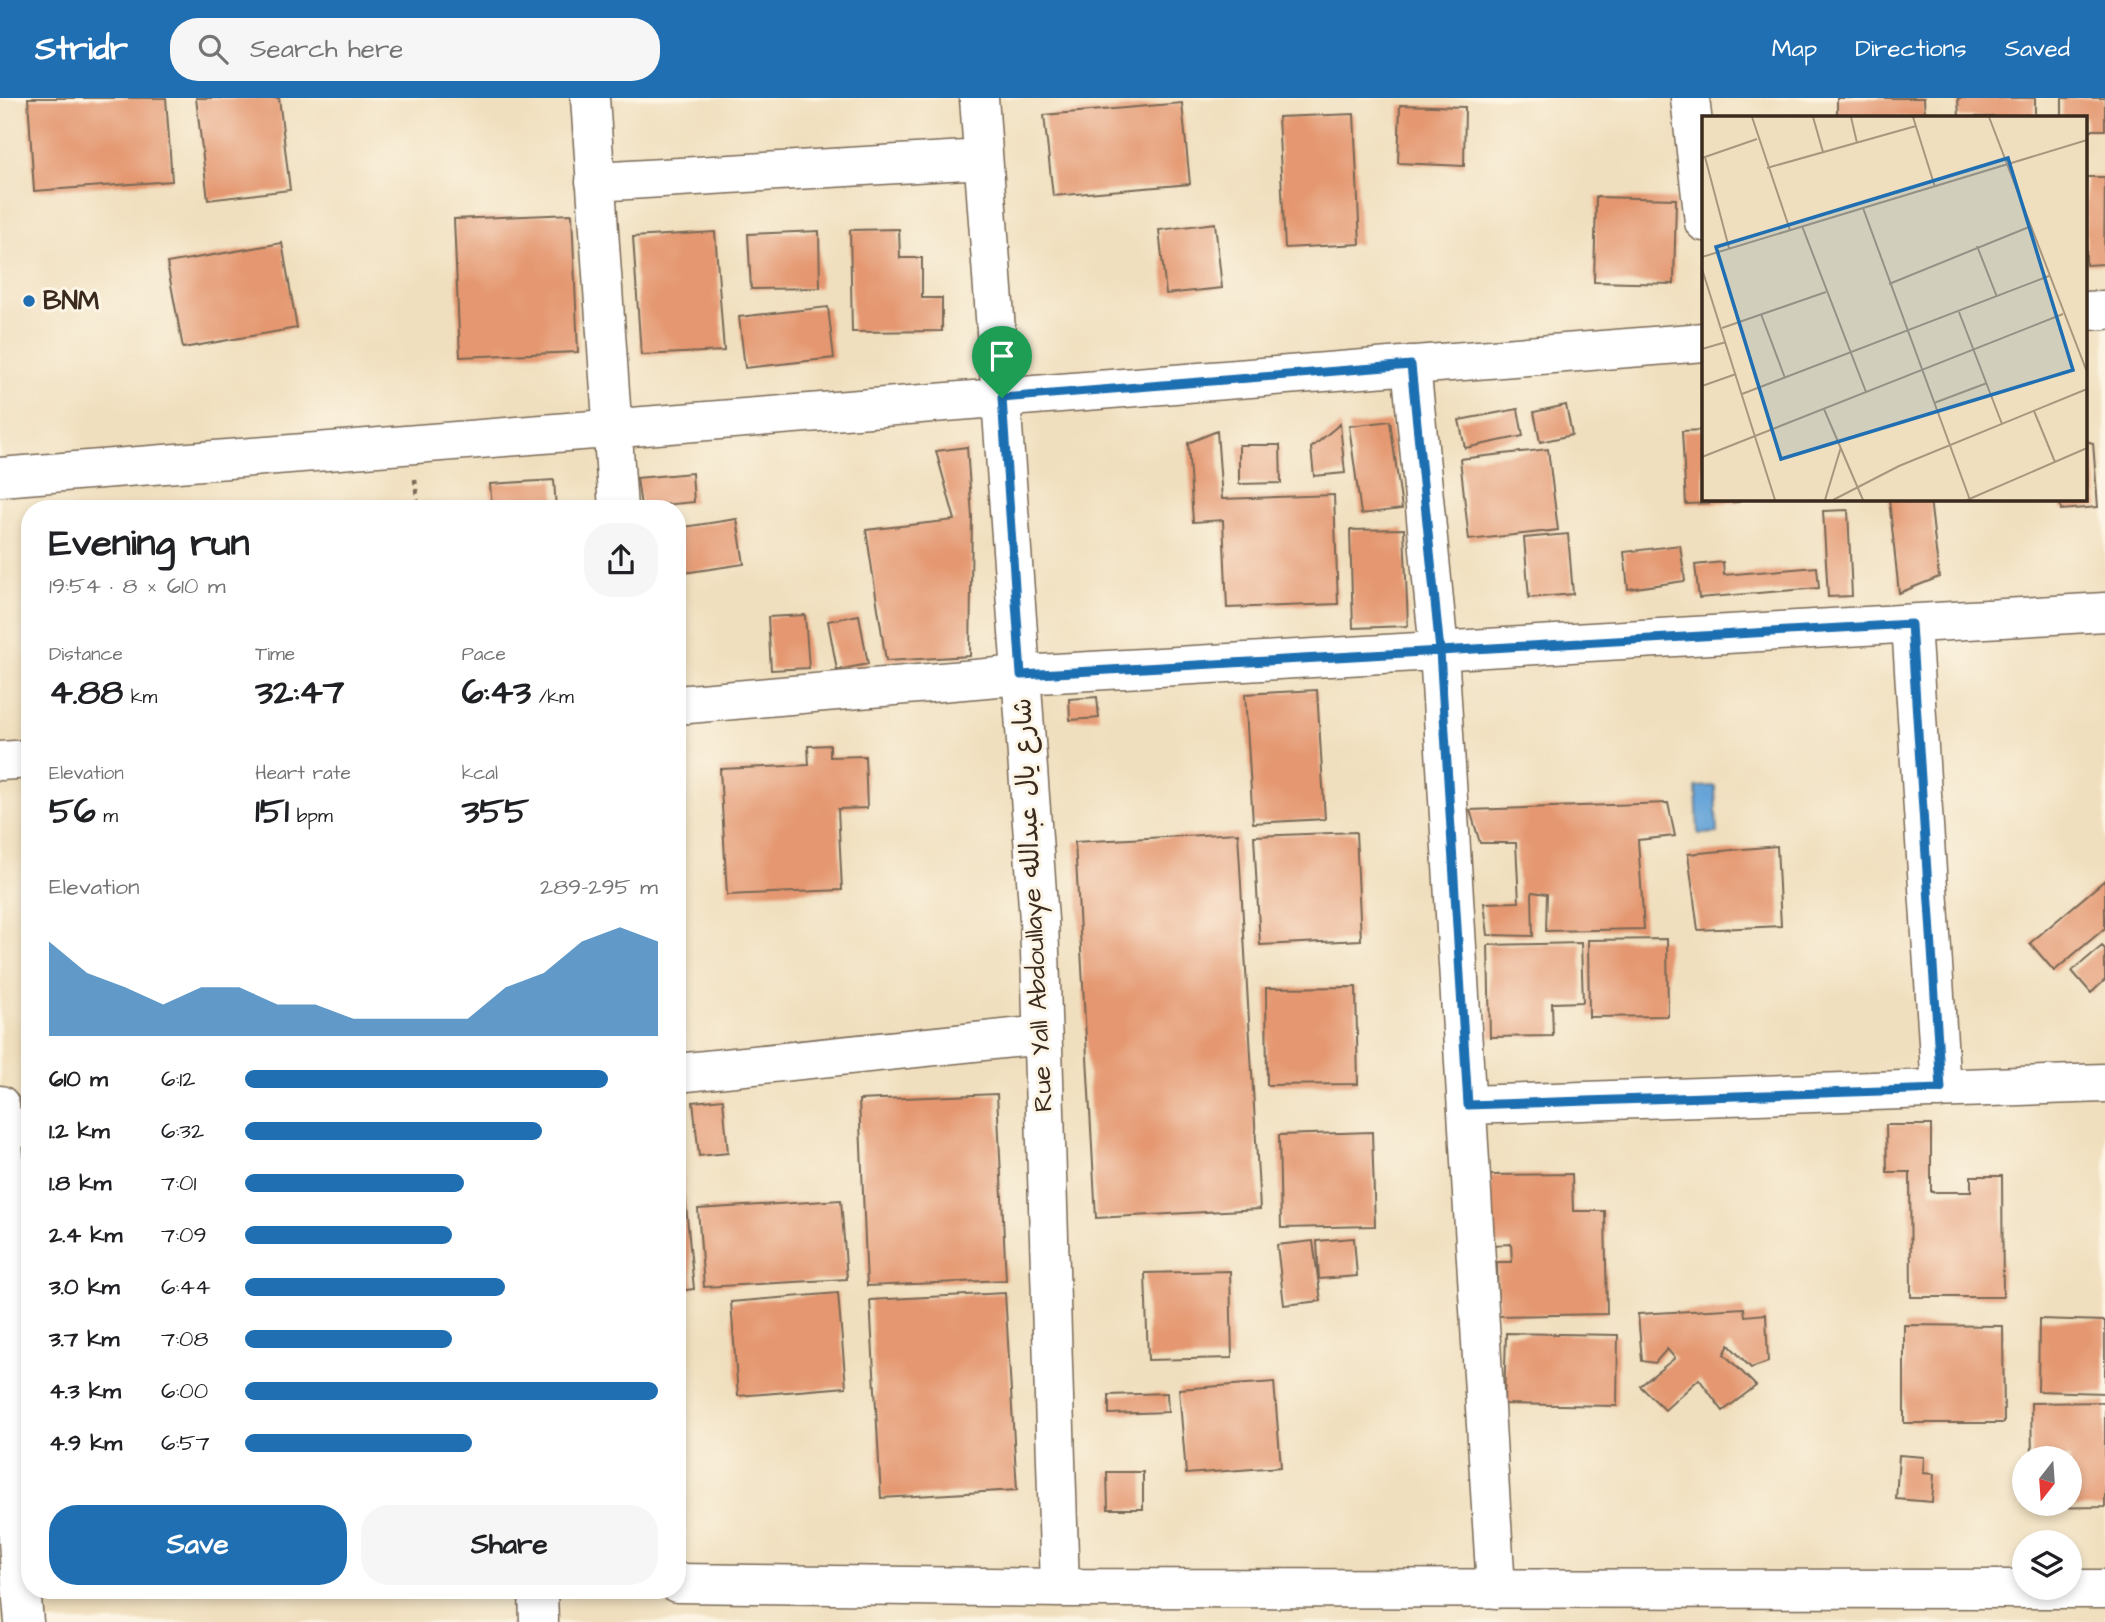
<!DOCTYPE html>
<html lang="en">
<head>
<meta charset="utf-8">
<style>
  :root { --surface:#fff; --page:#f6f6f6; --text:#202124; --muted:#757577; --accent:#1f6fb2 }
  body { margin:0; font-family:"Architects Daughter","Playpen Sans Arabic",sans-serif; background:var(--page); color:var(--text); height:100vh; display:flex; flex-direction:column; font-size:26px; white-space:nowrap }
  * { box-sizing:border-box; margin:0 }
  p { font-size:23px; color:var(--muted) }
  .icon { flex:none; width:38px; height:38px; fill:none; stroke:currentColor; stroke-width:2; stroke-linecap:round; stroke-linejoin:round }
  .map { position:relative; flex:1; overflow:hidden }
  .drawer { position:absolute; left:21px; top:402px; width:665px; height:1099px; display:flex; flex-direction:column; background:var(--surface); border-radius:28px; box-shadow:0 4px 10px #0003 }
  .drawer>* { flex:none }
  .needle { width:46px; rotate:197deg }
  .fabs { position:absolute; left:2012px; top:1348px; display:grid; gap:14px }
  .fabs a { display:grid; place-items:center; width:70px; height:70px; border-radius:50%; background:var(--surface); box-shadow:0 4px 10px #0003; font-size:35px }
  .pin { position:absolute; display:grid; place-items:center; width:60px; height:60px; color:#fff; margin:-72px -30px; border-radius:50% 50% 50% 0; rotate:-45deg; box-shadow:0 0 7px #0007 }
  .pin .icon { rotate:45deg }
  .round { display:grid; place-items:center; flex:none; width:74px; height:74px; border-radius:28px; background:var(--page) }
  .overview { display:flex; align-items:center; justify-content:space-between; height:119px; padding:0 28px }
  h1 { font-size:38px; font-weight:700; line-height:52px }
  .metrics { display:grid; grid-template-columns:repeat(3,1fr); gap:10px; height:119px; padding:7px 28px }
  .metrics div { display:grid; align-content:center }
  .metrics b { font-size:35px; font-weight:700 }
  .metrics small { font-size:19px; font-weight:400 }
  .metrics p { font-size:19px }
  .chart { height:196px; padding:14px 28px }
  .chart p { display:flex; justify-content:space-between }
  .chart svg { width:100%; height:126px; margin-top:7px; fill:var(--accent); opacity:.7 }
  .button { display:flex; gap:14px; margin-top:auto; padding:14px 28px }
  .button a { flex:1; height:80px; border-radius:28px; background:var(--accent); color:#fff; font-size:28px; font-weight:700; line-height:80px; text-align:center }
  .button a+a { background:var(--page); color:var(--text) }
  ul { padding:0 28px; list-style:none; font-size:23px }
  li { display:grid; grid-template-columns:112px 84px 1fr; align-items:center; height:52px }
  li i { height:18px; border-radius:9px; background:var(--accent) }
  header { display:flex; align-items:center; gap:42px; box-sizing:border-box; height:98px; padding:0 35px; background:var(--accent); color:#fff }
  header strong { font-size:33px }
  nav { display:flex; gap:38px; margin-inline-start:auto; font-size:24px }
  .search { width:490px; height:63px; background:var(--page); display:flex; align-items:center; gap:18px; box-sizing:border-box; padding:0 24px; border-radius:28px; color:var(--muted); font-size:26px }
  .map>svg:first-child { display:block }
  .water { fill:#66a4d8; stroke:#50677b; stroke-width:2 }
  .building { fill:#e4976f }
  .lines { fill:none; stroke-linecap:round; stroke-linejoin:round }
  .minor-casing { stroke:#7a6956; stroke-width:41 }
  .tertiary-casing { stroke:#7a6956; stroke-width:41 }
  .path { stroke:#7a6956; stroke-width:4.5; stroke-dasharray:5 5; stroke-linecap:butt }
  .minor { stroke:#fff; stroke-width:38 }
  .tertiary { stroke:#fff; stroke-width:38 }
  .route-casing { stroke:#fff; stroke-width:14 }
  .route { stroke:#1f6fb2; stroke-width:9 }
  .poi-dot { fill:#1f6fb2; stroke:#fcf5e5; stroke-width:2.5 }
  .labels { text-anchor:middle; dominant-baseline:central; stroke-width:6; stroke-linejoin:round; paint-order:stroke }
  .poi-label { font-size:26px; font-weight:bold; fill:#3b2a1e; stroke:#fcf5e5; text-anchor:start }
  .street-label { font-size:26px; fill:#3b2a1e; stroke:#fcf5e5 }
  .inset-road { fill:none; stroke:#a8977e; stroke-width:2 }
  .view { fill:#1f6fb2; fill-opacity:0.15; stroke:#1f6fb2; stroke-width:3.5 }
  .inset-edge { fill:none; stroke:#3b2a1e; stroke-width:3.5 }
</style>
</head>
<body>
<header>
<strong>Stridr</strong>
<div class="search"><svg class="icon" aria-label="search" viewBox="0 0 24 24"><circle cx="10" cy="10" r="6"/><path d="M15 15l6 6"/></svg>Search here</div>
<nav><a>Map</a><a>Directions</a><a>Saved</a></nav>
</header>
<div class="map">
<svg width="2105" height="1524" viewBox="0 0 2105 1524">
  <rect width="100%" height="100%" fill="#fcf5e5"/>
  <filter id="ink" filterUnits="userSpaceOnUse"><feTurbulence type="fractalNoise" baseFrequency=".0143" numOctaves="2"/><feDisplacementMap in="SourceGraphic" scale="14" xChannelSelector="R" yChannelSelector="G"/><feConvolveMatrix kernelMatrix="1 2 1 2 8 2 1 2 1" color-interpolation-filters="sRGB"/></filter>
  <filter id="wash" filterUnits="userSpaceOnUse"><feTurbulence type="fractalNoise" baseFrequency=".00686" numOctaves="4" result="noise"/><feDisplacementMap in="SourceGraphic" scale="28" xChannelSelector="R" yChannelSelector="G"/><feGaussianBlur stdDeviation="1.57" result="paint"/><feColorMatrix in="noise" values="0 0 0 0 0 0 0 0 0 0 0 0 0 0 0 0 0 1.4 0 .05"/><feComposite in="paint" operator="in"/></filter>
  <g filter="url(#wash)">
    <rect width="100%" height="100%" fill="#f0dfbe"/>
    <path class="water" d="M1715,688L1717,735L1698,736L1696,689Z"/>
    <g id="blocks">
      <path class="building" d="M28,0H166L172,83L34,93Z
        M196,0H279L290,92L208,102Z
        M1837,0H1924L1925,19H1837Z
        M1958,0H2035V19H1959Z
        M2062,0H2105V32H2086V19H2062Z
        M1182,5L1190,86L1053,98L1044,17Z
        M1400,7L1465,9L1464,68L1398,65Z
        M1354,16L1360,146L1285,150L1278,19Z
        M2086,79H2105L2104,166L2086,167Z
        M1596,99L1676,101L1674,186L1594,184Z
        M572,116L578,254L460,259L454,121Z
        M1215,125L1222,190L1166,196L1159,132Z
        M899,131L900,160H922V200H942V233L852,234L850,132Z
        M819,133L820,190L751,191L748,136Z
        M715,134L724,253L641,257L633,139Z
        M282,145L297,230L183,250L167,165Z
        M828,209L834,260L745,270L739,219Z
        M1566,307L1572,337L1540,344L1534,314Z
        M1518,311L1523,338L1465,350L1459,322Z
        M1390,323L1402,411L1361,416L1349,328Z
        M1340,326L1345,375L1314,378L1311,350Z
        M1704,332V401H1739V404L1686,406L1682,333Z
        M1217,333L1222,401L1334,397L1338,506L1227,510L1223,422L1193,424L1188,345Z
        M2086,343L2093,345L2098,409L2061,412L2060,401H2086Z
        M1239,347H1280L1281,385L1239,386Z
        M967,349L972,419L970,558L886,563L866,432L955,422L936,353Z
        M1548,351L1558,432L1469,442L1460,361Z
        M692,375L694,404L641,409L637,380Z
        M554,382L556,411H492L490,386Z
        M1889,401H1930L1939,479L1899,495Z
        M381,404L382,411H339L338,407Z
        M1848,412L1852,498L1828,499L1823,413Z
        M737,421L744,466L677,476V430Z
        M1404,431L1408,528L1353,530L1350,432Z
        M1568,436L1573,496L1529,500L1524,440Z
        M1680,447L1685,483L1628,491L1624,454Z
        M1723,464L1724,477L1817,469L1819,490L1699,500L1695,467Z
        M805,517L809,570L771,572L768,519Z
        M859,517L868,566L837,572L828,523Z
        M1317,592L1325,721L1253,725L1245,596Z
        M1097,599L1099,620L1070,622L1069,601Z
        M830,647V659L865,658L867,710L838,711L842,792L727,797L720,671L809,667L808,648Z
        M1668,705L1675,738L1638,742L1644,831L1546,833L1547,796L1532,794L1533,838L1488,837L1484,805L1519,804L1516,745H1480L1470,712Z
        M1356,734L1361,842L1260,847L1254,738Z
        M1238,735L1260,1111L1096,1120L1075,744Z
        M1777,748L1781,828L1698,832L1688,756Z
        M2105,782V830L2054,873L2030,845Z
        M1667,841L1668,918L1589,919L1588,842Z
        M1581,845L1583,904L1552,905L1553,938L1490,939L1488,847Z
        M2102,848L2105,851V882L2091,895L2072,873Z
        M1356,889L1358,986L1267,987L1266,890Z
        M997,996L1006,1182L867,1188L859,1002Z
        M723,1001L728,1055L699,1058L693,1004Z
        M1886,1027H1931V1094H1971V1078H2002L2003,1199H1911L1910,1074H1887Z
        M1372,1034L1375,1128L1281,1130L1279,1037Z
        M677,1035H679L694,1191L677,1193Z
        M1572,1076L1573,1113H1605L1607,1216L1498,1218L1497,1164H1512L1511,1146L1492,1147L1490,1077Z
        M841,1102L847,1181L704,1189L698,1111Z
        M1354,1140L1357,1178L1319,1181L1317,1143Z
        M1313,1143L1321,1203L1284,1207L1277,1147Z
        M1230,1173L1232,1260L1148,1262L1145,1175Z
        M838,1195L846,1289L738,1298L731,1204Z
        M1005,1195L1017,1392L881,1400L870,1202Z
        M1744,1210L1745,1218L1766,1216L1768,1264L1751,1270L1729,1247L1724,1256L1756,1288L1723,1313L1699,1281L1665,1312L1640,1288L1675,1260L1667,1251L1655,1265L1642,1263L1638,1216Z
        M2039,1221L2105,1223V1295L2038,1293Z
        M1904,1227L2003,1228L2004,1325H1904Z
        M1506,1235L1618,1237L1617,1308L1504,1306Z
        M1274,1284L1281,1369L1186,1376L1179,1291Z
        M1167,1295L1168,1314L1109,1316V1297Z
        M2105,1304V1409L2033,1410V1405H2070V1360H2032L2031,1305Z
        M1899,1357L1924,1359L1923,1375L1934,1376L1932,1404L1896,1401Z
        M1107,1374H1143V1411H1108Z"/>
    </g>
  </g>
  <g filter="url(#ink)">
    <use href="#blocks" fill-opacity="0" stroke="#7a6956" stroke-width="2"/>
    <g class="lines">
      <defs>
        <path id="minor" d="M590,0L618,411
          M979,0L1039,822L1060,1490
          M1690,0L1704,124
          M595,84L983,61
          M2086,213L2105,212
          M1411,267L1439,553L1496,1491
          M0,379L1704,244
          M1911,526L1941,991
          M677,607L1021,577L2105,514
          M0,663L30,661
          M677,975L1042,937
          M1468,1007L2105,985
          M2,1031L30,1029
          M677,1485L1060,1490L2105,1491
          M538,1493L539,1524"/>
        <path id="tertiary" d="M0,1007C16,1179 8,1352 24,1524"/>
      </defs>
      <use href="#minor" class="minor-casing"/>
      <use href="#tertiary" class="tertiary-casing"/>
      <path class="path" d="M415,381L418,411"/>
      <use href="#minor" class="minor"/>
      <use href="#tertiary" class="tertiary"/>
    </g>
  </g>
  <g class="lines" filter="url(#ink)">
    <defs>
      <path id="route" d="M1002,300L1021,577L1440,553L1468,1007L1941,991L1911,526L1440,553L1411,267L1002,300"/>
    </defs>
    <use href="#route" class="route-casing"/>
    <use href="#route" class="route"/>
  </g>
  <circle class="poi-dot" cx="29" cy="203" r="7"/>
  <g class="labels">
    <g class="poi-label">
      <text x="43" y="203">BNM</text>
    </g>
    <g class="street-label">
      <text transform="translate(1033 807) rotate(-93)">Rue Yall Abdoullaye شارع يال عبدالله</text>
    </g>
  </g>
  <g transform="translate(1702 18)">
    <rect width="385" height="385" fill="#f0dfbe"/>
    <path class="inset-road" d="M50,1L88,114M111,1L121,36M149,1L155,27M211,1L233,71M287,1L385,256M3,41L27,132M0,42L55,23M65,52L214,10M161,92L268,384M100,110L164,276M275,130L295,181M0,141L385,24M0,153L73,384M187,168L327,111M257,196L300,308M59,198L83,262M20,212L124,176M0,233L24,226M0,270L34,258M40,278L347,160M232,287L285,267M122,293L161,384M332,295L353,346M0,341L361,198M123,384L139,331M131,384L197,350L385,273M265,384L385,332"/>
    <path class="view" d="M306,42L371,254L79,343L14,131Z"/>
    <rect width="385" height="385" class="inset-edge"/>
  </g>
</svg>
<div class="fabs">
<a><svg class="needle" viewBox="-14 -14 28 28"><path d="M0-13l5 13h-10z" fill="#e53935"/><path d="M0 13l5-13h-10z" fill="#757577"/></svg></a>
<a><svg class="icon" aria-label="layers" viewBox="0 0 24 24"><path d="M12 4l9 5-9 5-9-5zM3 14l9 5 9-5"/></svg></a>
</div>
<div class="pin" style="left:1002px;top:300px;background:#1e9e55"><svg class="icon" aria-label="arrive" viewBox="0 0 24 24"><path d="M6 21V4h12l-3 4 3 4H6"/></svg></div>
<section class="drawer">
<div class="overview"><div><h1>Evening run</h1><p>19:54 · 8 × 610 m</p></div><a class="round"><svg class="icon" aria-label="share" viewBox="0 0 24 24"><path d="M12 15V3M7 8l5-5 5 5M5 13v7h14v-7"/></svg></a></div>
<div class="metrics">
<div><p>Distance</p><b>4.88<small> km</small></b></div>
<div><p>Time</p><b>32:47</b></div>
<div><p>Pace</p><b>6:43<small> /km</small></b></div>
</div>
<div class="metrics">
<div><p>Elevation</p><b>56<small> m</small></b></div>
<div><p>Heart rate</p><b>151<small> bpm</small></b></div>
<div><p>kcal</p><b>355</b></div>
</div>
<div class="chart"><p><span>Elevation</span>289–295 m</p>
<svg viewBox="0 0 160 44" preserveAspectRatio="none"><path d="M0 44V11L10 22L20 27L30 33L40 27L50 27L60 33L70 33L80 38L90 38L100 38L110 38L120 27L130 22L140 11L150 6L160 11V44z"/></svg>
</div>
<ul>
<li><b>610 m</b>6:12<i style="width:88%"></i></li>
<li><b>1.2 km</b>6:32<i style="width:72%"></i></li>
<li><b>1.8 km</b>7:01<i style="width:53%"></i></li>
<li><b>2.4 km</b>7:09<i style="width:50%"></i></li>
<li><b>3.0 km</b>6:44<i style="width:63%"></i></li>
<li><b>3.7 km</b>7:08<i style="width:50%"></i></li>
<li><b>4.3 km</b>6:00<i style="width:100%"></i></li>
<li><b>4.9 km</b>6:57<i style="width:55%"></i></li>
</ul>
<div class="button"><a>Save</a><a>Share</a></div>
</section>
</div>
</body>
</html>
